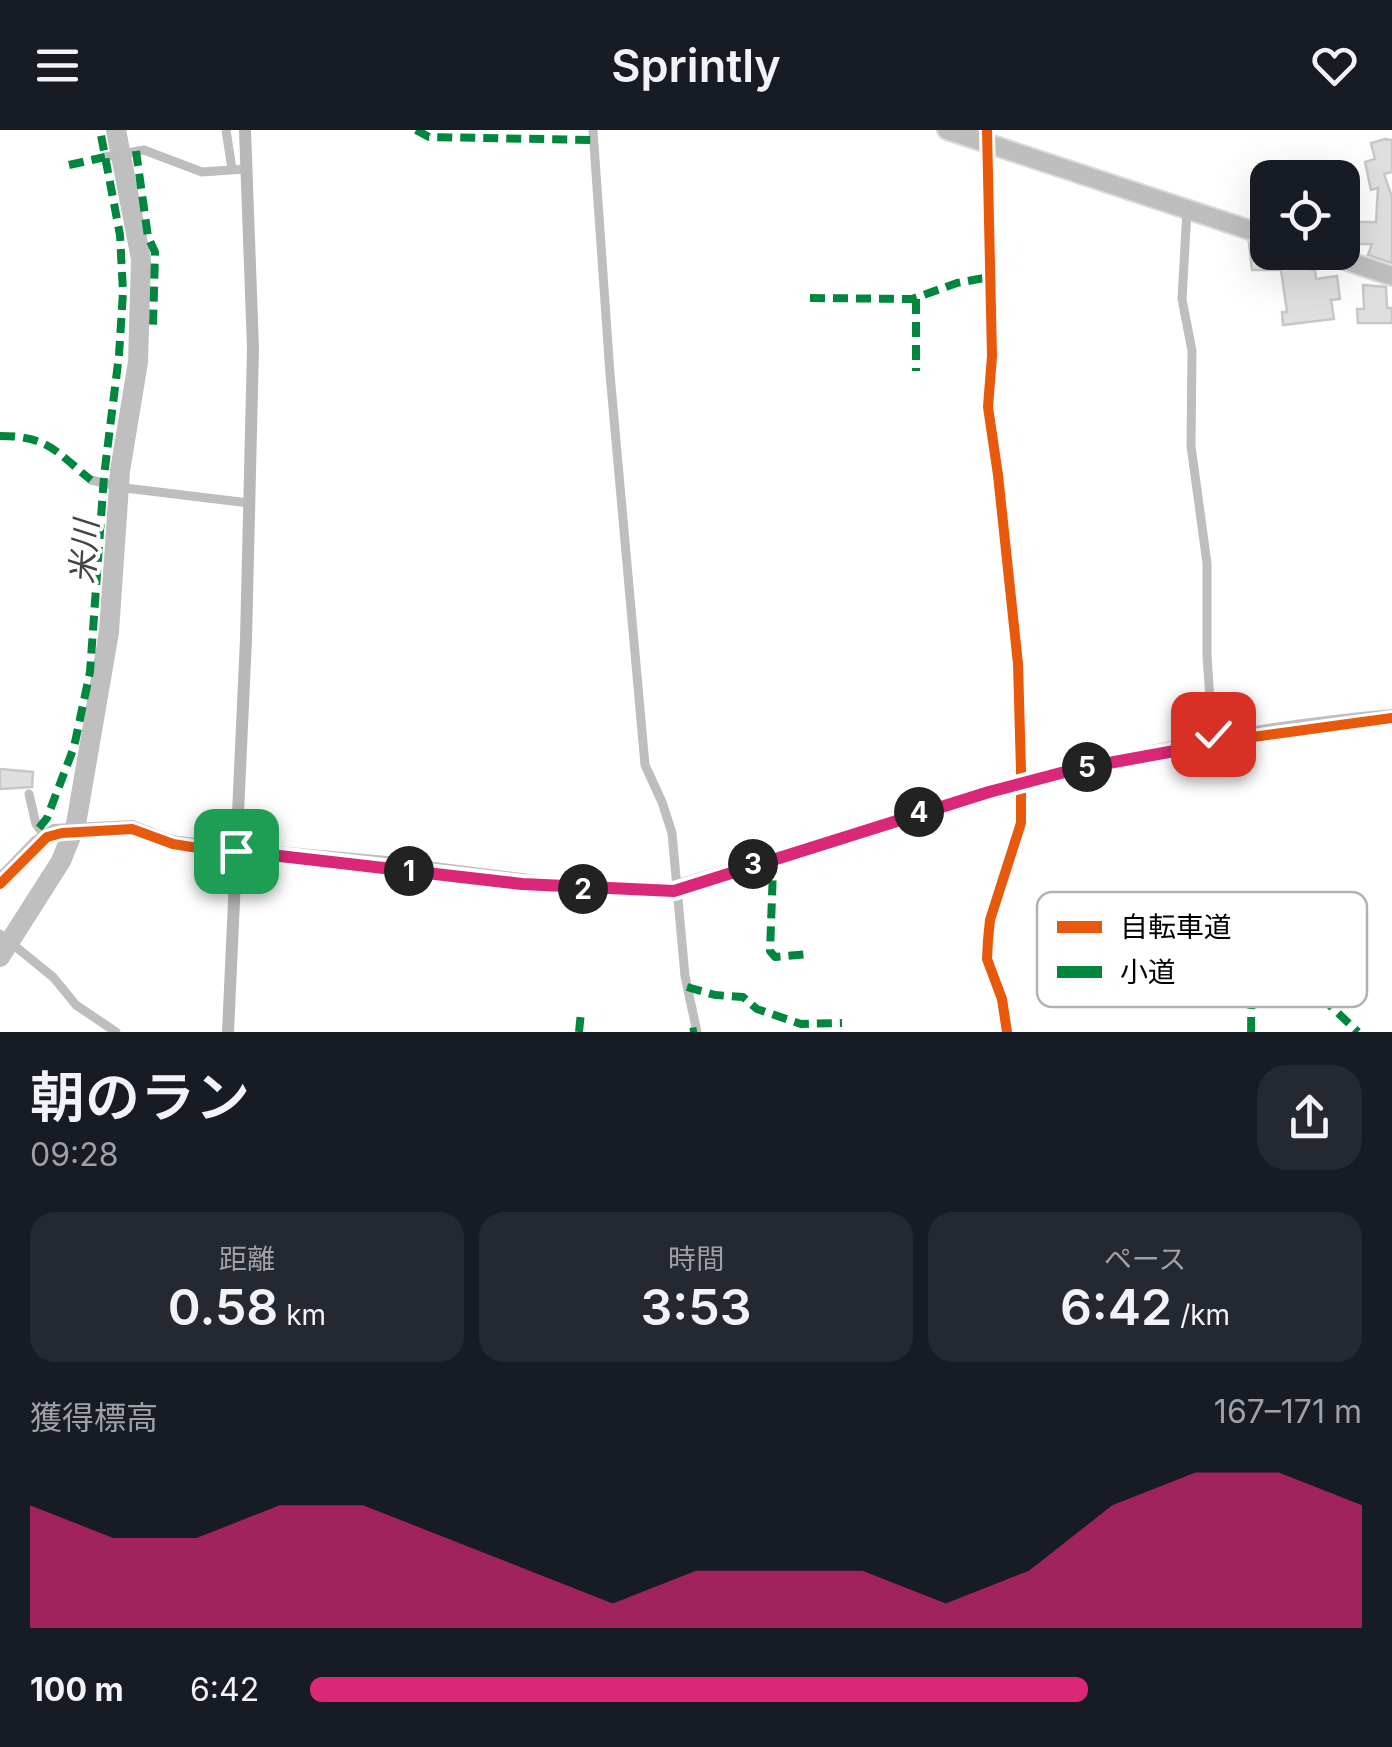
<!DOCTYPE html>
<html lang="ja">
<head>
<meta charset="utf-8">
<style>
  :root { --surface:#171b24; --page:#242831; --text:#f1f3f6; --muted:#9ea1a6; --accent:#db2777 }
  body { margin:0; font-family:Inter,"Noto Sans JP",sans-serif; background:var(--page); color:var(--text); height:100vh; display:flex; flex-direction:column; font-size:38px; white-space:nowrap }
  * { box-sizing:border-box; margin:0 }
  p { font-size:32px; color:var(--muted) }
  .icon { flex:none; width:55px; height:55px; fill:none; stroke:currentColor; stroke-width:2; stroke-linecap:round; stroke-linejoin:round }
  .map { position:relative; height:902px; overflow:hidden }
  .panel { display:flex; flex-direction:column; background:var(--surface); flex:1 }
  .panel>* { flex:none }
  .controls { position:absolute; left:1250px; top:30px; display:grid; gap:20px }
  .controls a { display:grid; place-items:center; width:110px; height:110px; border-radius:20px; background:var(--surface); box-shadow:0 10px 40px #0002; font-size:50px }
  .pin { position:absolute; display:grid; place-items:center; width:85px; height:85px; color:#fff; margin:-42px; border-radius:20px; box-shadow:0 5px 15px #0006 }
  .km { position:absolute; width:50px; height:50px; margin:-25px; border-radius:50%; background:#222; color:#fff; font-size:28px; line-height:50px; text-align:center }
  .round { display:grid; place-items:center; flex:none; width:105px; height:105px; border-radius:30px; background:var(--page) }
  .head { display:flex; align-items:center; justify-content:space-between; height:170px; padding:0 30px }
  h1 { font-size:55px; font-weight:600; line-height:75px }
  .metrics { display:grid; grid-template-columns:repeat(3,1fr); gap:15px; height:170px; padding:10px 30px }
  .metrics div { display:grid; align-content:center; border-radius:25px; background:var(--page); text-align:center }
  .metrics b { font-size:50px; font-weight:600 }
  .metrics small { font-size:28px; font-weight:400 }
  .metrics p { font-size:28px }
  .chart { height:280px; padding:20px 30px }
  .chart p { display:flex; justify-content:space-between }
  .chart svg { width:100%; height:180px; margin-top:10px; fill:var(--accent); opacity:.7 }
  ul { padding:0 30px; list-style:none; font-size:32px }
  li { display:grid; grid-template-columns:160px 120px 1fr; align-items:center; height:75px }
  li i { height:25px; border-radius:12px; background:var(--accent) }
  header { display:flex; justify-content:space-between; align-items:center; height:130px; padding:0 30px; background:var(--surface); font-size:45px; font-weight:600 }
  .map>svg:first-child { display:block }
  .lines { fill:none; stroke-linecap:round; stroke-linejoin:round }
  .stream { stroke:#bfbfbf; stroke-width:4 }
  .river { stroke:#bfbfbf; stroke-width:20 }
  .building { fill:#dfdfdf; stroke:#c7c7c7; stroke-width:2.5 }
  .highway-casing { stroke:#dbdbdb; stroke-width:22 }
  .street { stroke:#bebebe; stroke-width:9 }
  .secondary { stroke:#b8b8b8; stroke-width:12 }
  .highway { stroke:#bebebe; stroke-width:18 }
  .quiet { stroke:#00873e; stroke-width:8; stroke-dasharray:15 8; stroke-linecap:butt }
  .cycleway-casing { stroke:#fff; stroke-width:16 }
  .cycleway { stroke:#e8590c; stroke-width:10 }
  .route-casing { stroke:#fff; stroke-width:20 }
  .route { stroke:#db2777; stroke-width:12 }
  .labels { text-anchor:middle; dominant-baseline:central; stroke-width:8; stroke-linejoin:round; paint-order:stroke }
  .water-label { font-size:32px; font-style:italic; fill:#444; stroke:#fff }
  .key { fill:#fff; stroke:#b2b2b2; stroke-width:2.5 }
  .key-label { font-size:28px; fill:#000 }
</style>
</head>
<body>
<header><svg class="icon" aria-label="menu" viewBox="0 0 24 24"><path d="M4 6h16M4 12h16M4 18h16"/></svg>Sprintly<svg class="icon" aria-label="heart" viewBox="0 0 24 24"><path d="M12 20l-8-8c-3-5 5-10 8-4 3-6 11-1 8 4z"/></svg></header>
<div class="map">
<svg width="1392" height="902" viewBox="0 0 1392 902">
  <rect width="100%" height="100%" fill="#fff"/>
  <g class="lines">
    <path class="stream" d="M925,676C1076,629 1234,595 1392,581
      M0,743L33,709L53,696L133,692L172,707L203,711L387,728L568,751L671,753L882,689"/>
    <path class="river" d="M0,827L61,731L76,694L109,502L120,341L138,232L141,129L116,0"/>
  </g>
  <path class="building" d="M1385,9L1392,10V42L1384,44L1392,67V133L1368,125L1372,114H1348V109H1342V92H1376L1378,58L1371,60L1365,32L1375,29L1371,13Z
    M1249,113L1260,116V123L1294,122L1296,126L1306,128V139L1315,140L1316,149L1337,146L1340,169L1331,170L1334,189L1283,195L1282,182H1287L1281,140H1252Z
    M1363,155L1386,157L1387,178H1392V193H1358L1357,179H1364Z
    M0,639L33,642L32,657L0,659Z"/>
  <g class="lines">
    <defs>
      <path id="highway" d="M947,0L1268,106
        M1320,122L1392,146"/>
    </defs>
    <use href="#highway" class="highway-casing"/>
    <path class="street" d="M226,0L232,39
      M593,0L610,244L645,635L662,672L672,703L685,846L697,902
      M987,0L992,226L988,277L998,345L1018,534L1021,641V693L990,790L988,810L987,829L1002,869L1007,902
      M105,27L144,20L202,42L245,39
      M1187,80L1182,169L1192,221L1191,316L1207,433V526L1213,614
      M91,350L125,358L249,373
      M29,664L36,694L46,708
      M0,754L47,707L62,703L132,699L173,714L198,718L580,759L674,761L912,684L1076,639L1231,610L1392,588
      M0,804L53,847L76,875L116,902"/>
    <path class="secondary" d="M228,902L246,509L253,218L245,0"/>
    <use href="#highway" class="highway"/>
    <path class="quiet" d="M416,0L429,7L594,10
      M136,21L148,107L155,122L153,197
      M69,35L105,27
      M810,168L912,169L957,153L990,147
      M916,169V241
      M0,306C49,306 56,322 91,350
      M39,698L47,688L74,617L90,542L104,346L119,225L123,162L120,105L100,0
      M767,729L773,739L770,821L775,827L810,824
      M687,857L715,865L743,867L757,879L801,894L842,893
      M579,902L581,882
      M690,902L697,901
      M1251,902C1252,886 1248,862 1262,852L1318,864L1358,902"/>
    <defs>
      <path id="cycleway" d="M987,0L992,226L988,277L998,345L1018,534L1021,641V693L990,790L988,810L987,829L1002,869L1007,902
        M0,754L47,707L62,703L132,699L173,714L198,718L580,759L674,761L912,684L1076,639L1231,610L1392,588"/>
    </defs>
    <use href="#cycleway" class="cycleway-casing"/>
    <use href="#cycleway" class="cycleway"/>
  </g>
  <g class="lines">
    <defs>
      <path id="route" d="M236,721L522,754L674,761L989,662L1076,639L1213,614V604"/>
    </defs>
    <use href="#route" class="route-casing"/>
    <use href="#route" class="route"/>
  </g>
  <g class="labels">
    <g class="water-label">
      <text transform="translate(84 422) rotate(-86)">米川</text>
    </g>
  </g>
  <rect x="1037" y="762" width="330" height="115" rx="15" class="key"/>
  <rect x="1057" y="791" width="45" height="12" fill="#e8590c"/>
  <rect x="1057" y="836" width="45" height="12" fill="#00873e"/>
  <g class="key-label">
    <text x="1120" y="807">自転車道</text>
    <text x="1120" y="852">小道</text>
  </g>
</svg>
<div class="controls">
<a><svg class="icon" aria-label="locate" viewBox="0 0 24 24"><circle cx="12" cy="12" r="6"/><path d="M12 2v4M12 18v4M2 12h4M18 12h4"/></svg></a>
</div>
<div class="pin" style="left:236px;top:721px;background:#1e9e55"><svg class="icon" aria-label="arrive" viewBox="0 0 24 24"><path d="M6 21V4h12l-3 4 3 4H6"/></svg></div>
<div class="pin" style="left:1213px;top:604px;background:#d93025"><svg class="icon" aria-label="check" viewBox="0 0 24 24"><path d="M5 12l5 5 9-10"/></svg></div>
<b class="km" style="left:409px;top:741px">1</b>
<b class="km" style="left:583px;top:759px">2</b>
<b class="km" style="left:753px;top:734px">3</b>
<b class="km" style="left:919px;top:682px">4</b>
<b class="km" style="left:1087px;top:637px">5</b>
</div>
<section class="panel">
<div class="head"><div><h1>朝のラン</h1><p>09:28</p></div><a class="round"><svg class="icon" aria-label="share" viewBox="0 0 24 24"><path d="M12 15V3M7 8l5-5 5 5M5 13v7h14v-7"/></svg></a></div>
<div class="metrics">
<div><p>距離</p><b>0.58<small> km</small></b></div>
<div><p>時間</p><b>3:53</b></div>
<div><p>ペース</p><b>6:42<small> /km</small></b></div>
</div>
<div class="chart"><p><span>獲得標高</span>167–171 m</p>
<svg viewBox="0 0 160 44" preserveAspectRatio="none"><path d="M0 44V14L10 22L20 22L30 14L40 14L50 22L60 30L70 38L80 30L90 30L100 30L110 38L120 30L130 14L140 6L150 6L160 14V44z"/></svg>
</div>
<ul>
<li><b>100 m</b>6:42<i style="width:74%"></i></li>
</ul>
</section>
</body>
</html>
